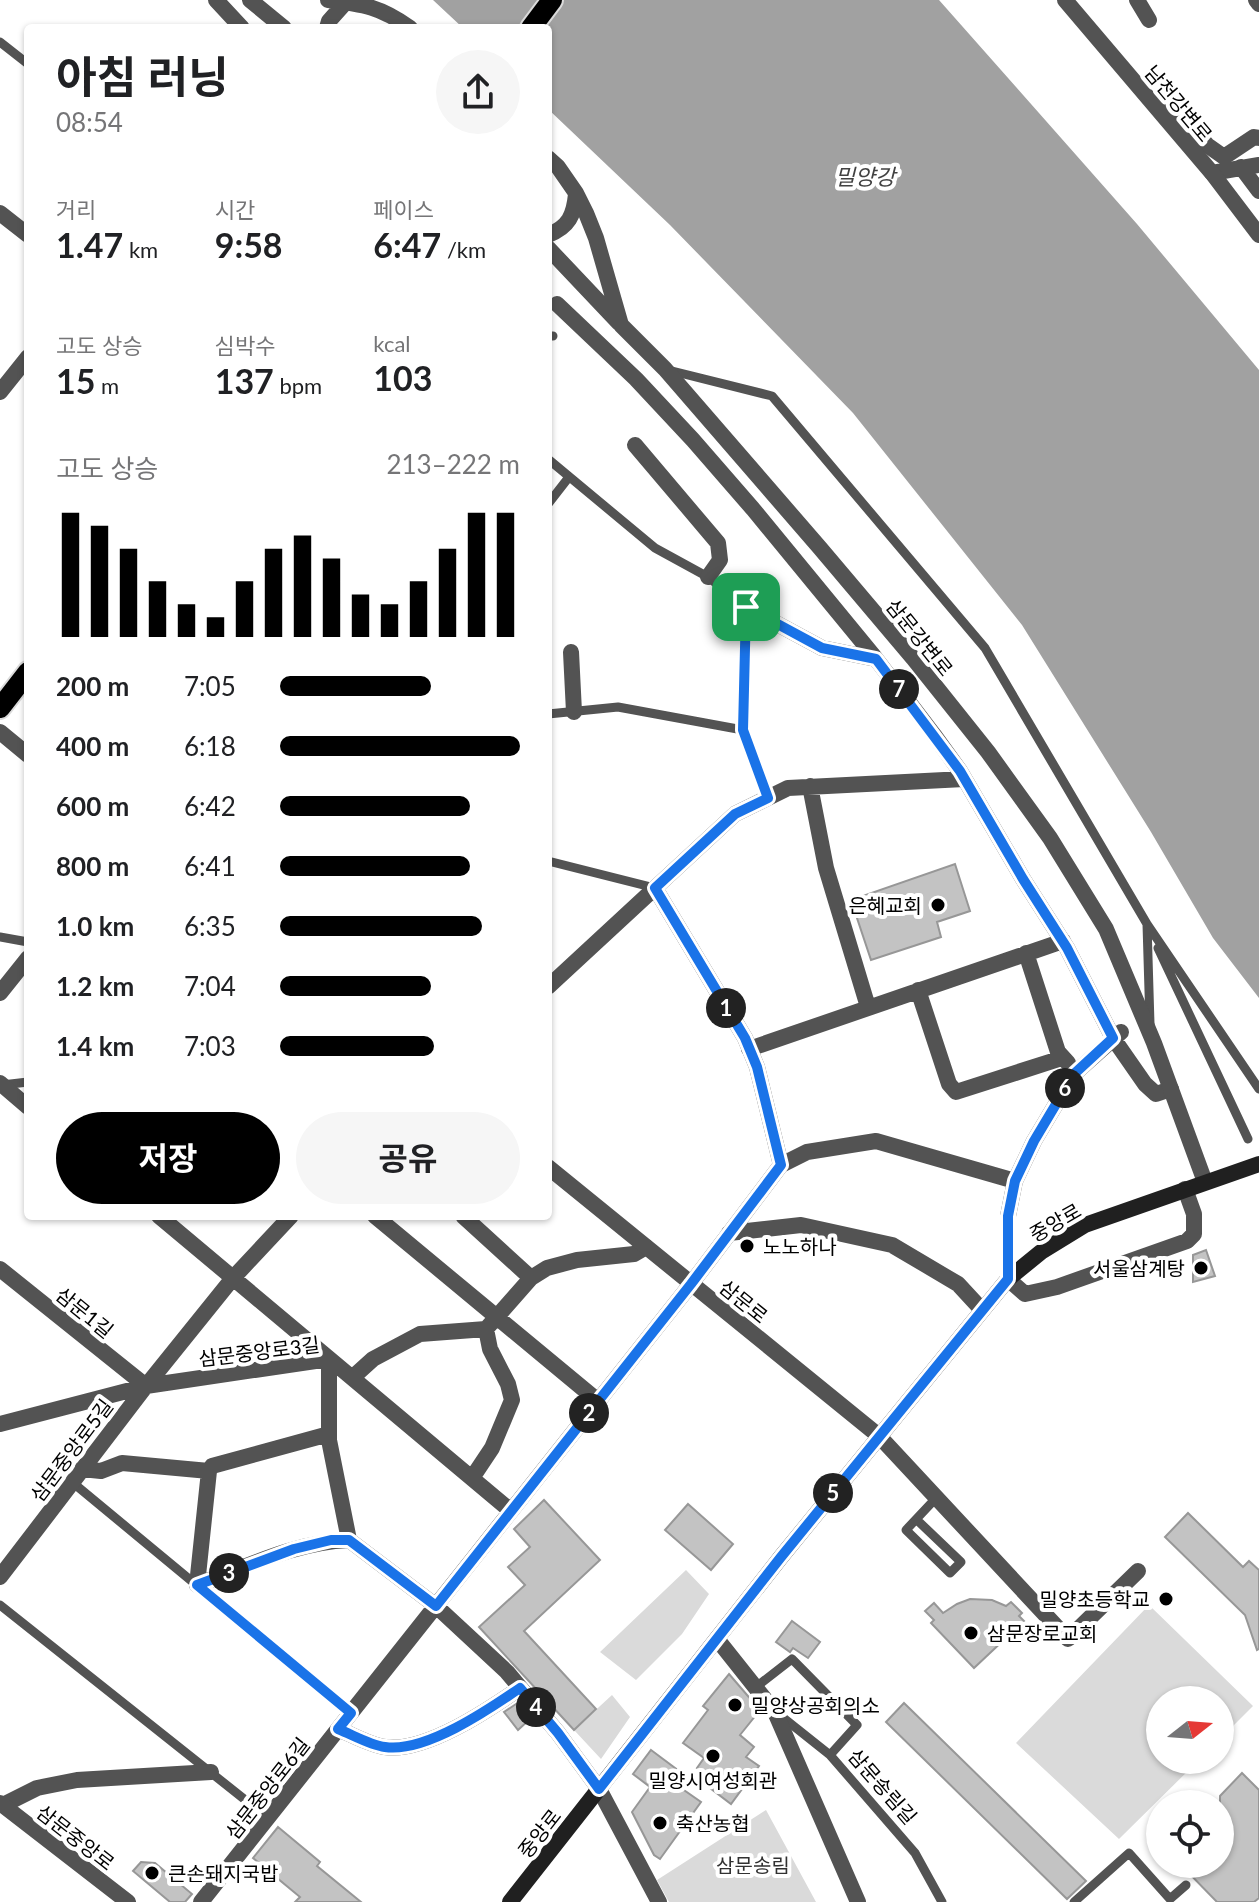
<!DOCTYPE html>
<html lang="ko">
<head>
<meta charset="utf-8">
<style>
  :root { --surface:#fff; --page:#f6f6f6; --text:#202124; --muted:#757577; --accent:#000 }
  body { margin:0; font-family:Lato,"Noto Sans KR",sans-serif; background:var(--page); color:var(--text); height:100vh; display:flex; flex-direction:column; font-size:30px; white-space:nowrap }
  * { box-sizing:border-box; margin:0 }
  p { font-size:26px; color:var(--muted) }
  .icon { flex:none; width:44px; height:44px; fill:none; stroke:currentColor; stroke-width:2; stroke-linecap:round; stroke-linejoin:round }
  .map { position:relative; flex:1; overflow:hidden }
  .drawer { position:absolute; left:24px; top:24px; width:528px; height:1196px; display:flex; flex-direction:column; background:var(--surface); border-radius:8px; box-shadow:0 2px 6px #0004 }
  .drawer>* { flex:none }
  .needle { width:52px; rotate:73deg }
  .fabs { position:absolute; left:1146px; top:1686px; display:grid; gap:16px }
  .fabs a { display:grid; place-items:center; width:88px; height:88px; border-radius:50%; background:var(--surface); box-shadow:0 2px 6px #0004; font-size:40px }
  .pin { position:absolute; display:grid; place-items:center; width:68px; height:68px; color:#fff; margin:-34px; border-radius:16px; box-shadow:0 4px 12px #0006 }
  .km { position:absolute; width:40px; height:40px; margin:-20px; border-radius:50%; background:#222; color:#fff; font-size:22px; line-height:40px; text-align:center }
  .round { display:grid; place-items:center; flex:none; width:84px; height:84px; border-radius:42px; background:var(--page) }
  .headline { display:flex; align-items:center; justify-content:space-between; height:136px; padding:0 32px }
  h1 { font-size:44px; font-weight:700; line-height:60px }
  .figures { display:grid; grid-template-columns:repeat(3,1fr); gap:12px; height:136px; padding:8px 32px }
  .figures div { display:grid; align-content:center }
  .figures b { font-size:34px; font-weight:700 }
  .figures small { font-size:22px; font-weight:400 }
  .figures p { font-size:22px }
  .chart { height:224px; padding:16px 32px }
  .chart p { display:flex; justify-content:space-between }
  .chart svg { width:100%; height:144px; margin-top:8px; stroke:var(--accent); stroke-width:6 }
  .primary-button { display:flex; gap:16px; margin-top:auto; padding:16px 32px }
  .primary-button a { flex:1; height:92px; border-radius:48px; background:var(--accent); color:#fff; font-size:32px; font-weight:700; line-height:92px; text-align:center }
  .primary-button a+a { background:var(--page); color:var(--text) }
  ul { padding:0 32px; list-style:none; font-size:26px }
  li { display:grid; grid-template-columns:128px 96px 1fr; align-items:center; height:60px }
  li i { height:20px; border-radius:10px; background:var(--accent) }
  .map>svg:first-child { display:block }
  .green { fill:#dadada }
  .water { fill:#a1a1a1 }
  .building { fill:#c3c3c3; stroke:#979797; stroke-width:2 }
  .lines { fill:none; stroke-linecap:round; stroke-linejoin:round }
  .primary-casing { stroke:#dbdbdb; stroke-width:24 }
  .service { stroke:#535353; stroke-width:9 }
  .minor { stroke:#535353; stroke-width:16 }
  .tertiary { stroke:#535353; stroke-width:16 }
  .secondary { stroke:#202020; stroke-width:16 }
  .primary { stroke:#000; stroke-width:20 }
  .route-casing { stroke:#fff; stroke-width:16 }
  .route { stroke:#1a73e8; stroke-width:10 }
  .poi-dot { fill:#000; stroke:#fff; stroke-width:3 }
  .labels { text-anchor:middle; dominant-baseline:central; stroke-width:8; stroke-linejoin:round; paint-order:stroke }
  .street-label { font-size:20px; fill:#000; stroke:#fff }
  .poi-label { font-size:20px; fill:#000; stroke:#fff; text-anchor:start }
  .park-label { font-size:20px; fill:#313131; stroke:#fff }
  .water-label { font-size:22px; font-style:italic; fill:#424242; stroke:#fff }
</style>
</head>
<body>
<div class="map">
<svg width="1259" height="1902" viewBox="0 0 1259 1902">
  <rect width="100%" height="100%" fill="#fff"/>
  <path class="green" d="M686,1570L709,1594L682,1634L636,1680L600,1652Z
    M1149,1605L1253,1706L1220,1739V1700H1160V1760H1199L1119,1839L1016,1743Z
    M612,1695L630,1717L601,1759L574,1730Z
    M766,1810L816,1902H669L657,1880Z"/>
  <path class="water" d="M433,0H939L1137,224L1259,370V998L1213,938L1151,832L1022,625L853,413L670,225L548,109V28H463Z"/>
  <path class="building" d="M955,864L970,911L937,922L941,937L871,960L851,900Z
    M1206,1250L1215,1276L1193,1282V1255Z
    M544,1500L600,1560L524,1631L596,1709L574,1730L479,1627L525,1585L508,1567L530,1547L514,1529Z
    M688,1504L733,1544L711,1570L665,1530Z
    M1188,1513L1243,1567L1249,1561L1259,1570V1649L1257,1650L1245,1615L1165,1537Z
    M970,1599L992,1600L1006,1606L1011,1602L1022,1613L1019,1616L1024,1621L974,1668L931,1623L934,1620L925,1611L934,1603L943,1613L957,1604Z
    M792,1621L820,1642L808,1658L793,1648L790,1652L776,1642Z
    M729,1674L760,1710L740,1735L754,1747L746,1757L759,1766L731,1804L706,1785L711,1778L697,1768L704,1758L683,1743L708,1710L703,1706Z
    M904,1703L1086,1881L1067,1899L886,1722Z
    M516,1704L529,1720L518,1730L504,1712Z
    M651,1750L679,1771L671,1781L701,1802L660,1859L654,1855L632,1812L650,1787L633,1774Z
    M1242,1773L1259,1790V1898L1254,1902H1217L1180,1864H1220V1796Z
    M278,1827L320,1862L317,1866L361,1902H295L300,1897L253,1858Z
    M141,1862L155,1863L192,1894L185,1902H170L133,1871Z"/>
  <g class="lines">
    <defs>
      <path id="primary" d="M531,28L552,0
        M0,708L28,672"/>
    </defs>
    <use href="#primary" class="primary-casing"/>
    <path class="service" d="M0,42L28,64
      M548,336H553
      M668,370L772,396L985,648L1147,924L1259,1089
      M548,459L655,548L708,577L746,607L743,730L768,798
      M548,504L569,477
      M548,714L618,707L743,730
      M548,861L655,888
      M1147,924L1150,1024
      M0,937L28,942
      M1158,948L1248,1139
      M2,1085L28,1082
      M72,1482L351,1713
      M917,1520L961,1562L950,1573L906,1530L937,1497
      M0,1605L268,1818
      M756,1687L792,1659L857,1725L830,1755
      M781,1716L830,1755L915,1853L942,1902
      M1074,1902L1129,1853L1170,1899L1186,1885"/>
    <path class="minor" d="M216,0L242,28
      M1137,0L1149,20
      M1256,0L1259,4
      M1163,93L1207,145L1224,157L1254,137L1259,138
      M1241,167L1259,191
      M1212,173L1259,165
      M0,213L28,235
      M557,304L636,379L693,440L753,509L873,655L934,735L960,771L1023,879L1067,948L1113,1038L1145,1084L1156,1094L1171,1089
      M0,392L28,357
      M635,445L718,543L720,560L708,577
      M746,607L822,648L876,659
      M571,652L574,712
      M810,786L826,868L868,1007
      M655,888L735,814L788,788L964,779
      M1026,953L1058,1052L1068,1063
      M918,990L949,1084L956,1092L1062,1058
      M0,993L28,958
      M749,1049L1063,941
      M0,1083L28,1107
      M781,1165L807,1152L876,1141L1015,1181L1008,1216V1279L1025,1294L1057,1287L1187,1241L1194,1234V1214L1185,1189
      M1015,1181L1034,1141L1074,1074L1121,1032
      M159,1216L511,1511
      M375,1216L598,1401
      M463,1216L531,1278
      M729,1233L801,1225L892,1245L958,1284L982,1310
      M0,1269L146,1386
      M352,1378L373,1359L420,1334L486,1329
      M0,1424L146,1386L329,1359V1440L349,1540L436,1606L507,1672L558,1733L599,1789L659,1902
      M329,1434L212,1466L209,1471L197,1585C246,1567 296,1542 349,1540
      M879,1436L1068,1639L1138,1571
      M82,1469L101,1471L122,1463L209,1471
      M472,1478L492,1448L512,1400L508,1384L490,1349L486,1329L531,1278L547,1268L577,1260L634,1254L646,1247
      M0,1577L146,1386L233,1278L291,1216
      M717,1639L775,1712L858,1902
      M338,1729C353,1735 370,1745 385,1747C425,1753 488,1710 520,1688
      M3,1805L37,1788L77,1780L211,1772
      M201,1902L691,1284L781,1165L757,1067L745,1038L655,888L548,987"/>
    <path class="tertiary" d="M250,0L284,28
      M328,0C363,4 381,7 410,28
      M1065,0L1212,173L1259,235
      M327,28L329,21L346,2
      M548,158L558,167L576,193L586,213L596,238L621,325L665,369L820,548L913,658L988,752L1050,838L1106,929L1154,1043L1205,1182
      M548,235C569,227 574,215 576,194
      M548,248L619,323
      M0,732L28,755
      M548,1167L879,1436
      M0,1803L128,1902"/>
    <path class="secondary" d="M510,1902L781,1557L1008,1279L1041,1252L1085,1225L1259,1164"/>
    <use href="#primary" class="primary"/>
  </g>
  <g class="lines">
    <defs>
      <path id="route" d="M746,607L822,648L876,659L960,771L1023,879L1067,948L1113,1038L1074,1074L1034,1141L1015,1181L1008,1216V1279L781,1557L599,1789L558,1733L520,1688C488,1710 425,1753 385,1747C370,1745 353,1735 338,1729L351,1713L197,1585L294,1549L331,1540H349L436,1606L691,1284L781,1165L757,1067L745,1038L655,888L735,814L768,798L743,730Z"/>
    </defs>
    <use href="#route" class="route-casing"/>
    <use href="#route" class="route"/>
  </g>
  <g class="poi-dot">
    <circle cx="938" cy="905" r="8"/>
    <circle cx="747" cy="1246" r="8"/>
    <circle cx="1201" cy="1268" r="8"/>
    <circle cx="1166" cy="1599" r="8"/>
    <circle cx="971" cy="1633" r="8"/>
    <circle cx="735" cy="1705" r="8"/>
    <circle cx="713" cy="1756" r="8"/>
    <circle cx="660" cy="1823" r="8"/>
    <circle cx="152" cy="1873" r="8"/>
  </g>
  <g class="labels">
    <g class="street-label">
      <text transform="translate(1179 103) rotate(50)">남천강변로</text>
      <text transform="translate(920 637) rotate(51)">삼문강변로</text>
      <text transform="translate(1055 1222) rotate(-30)">중앙로</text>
      <text transform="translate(744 1301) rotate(39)">삼문로</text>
      <text transform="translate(85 1312) rotate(39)">삼문1길</text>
      <text transform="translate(259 1351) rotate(-7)">삼문중앙로3길</text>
      <text transform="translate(71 1450) rotate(-53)">삼문중앙로5길</text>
      <text transform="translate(883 1786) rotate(49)">삼문송림길</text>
      <text transform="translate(267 1788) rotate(-52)">삼문중앙로6길</text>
      <text transform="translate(539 1833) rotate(-52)">중앙로</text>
      <text transform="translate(76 1837) rotate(38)">삼문중앙로</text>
    </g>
    <g class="poi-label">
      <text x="922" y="905" text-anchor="end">은혜교회</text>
      <text x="763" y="1246">노노하나</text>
      <text x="1185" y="1268" text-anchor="end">서울삼계탕</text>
      <text x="1150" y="1599" text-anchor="end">밀양초등학교</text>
      <text x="987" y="1633">삼문장로교회</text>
      <text x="751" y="1705">밀양상공회의소</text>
      <text x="713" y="1780" text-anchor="middle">밀양시여성회관</text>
      <text x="676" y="1823">축산농협</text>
      <text x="168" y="1873">큰손돼지국밥</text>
    </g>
    <g class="park-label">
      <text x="753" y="1865">삼문송림</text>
    </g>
    <g class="water-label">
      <text x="865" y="176">밀양강</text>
    </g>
  </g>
</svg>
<div class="fabs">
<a><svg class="needle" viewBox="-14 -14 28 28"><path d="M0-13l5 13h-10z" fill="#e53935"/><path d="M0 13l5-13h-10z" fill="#757577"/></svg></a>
<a><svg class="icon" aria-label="locate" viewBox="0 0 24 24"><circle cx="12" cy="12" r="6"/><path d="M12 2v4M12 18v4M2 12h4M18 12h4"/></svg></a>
</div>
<div class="pin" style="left:746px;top:607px;background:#1e9e55"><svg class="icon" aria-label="arrive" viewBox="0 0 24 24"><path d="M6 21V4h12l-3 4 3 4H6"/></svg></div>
<b class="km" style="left:726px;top:1008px">1</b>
<b class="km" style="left:589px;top:1413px">2</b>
<b class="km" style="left:229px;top:1573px">3</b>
<b class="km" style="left:536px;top:1707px">4</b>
<b class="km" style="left:833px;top:1493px">5</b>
<b class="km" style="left:1065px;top:1088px">6</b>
<b class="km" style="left:899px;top:689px">7</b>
<section class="drawer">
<div class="headline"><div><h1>아침 러닝</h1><p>08:54</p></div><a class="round"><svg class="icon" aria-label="share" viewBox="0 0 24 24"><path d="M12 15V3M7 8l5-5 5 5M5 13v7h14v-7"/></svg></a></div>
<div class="figures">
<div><p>거리</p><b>1.47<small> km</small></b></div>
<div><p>시간</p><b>9:58</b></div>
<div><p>페이스</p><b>6:47<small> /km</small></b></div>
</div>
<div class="figures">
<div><p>고도 상승</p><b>15<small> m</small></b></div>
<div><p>심박수</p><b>137<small> bpm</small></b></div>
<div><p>kcal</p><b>103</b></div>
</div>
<div class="chart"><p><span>고도 상승</span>213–222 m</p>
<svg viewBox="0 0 160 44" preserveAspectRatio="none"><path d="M5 44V6M15 44V10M25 44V17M35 44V27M45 44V34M55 44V38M65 44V27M75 44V17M85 44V13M95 44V20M105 44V31M115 44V34M125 44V27M135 44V17M145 44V6M155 44V6"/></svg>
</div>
<ul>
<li><b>200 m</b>7:05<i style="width:63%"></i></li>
<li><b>400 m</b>6:18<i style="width:100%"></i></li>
<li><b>600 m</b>6:42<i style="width:79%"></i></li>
<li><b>800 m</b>6:41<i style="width:79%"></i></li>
<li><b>1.0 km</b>6:35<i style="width:84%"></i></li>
<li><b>1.2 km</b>7:04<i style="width:63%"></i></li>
<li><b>1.4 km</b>7:03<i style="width:64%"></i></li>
</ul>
<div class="primary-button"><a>저장</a><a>공유</a></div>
</section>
</div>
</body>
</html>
